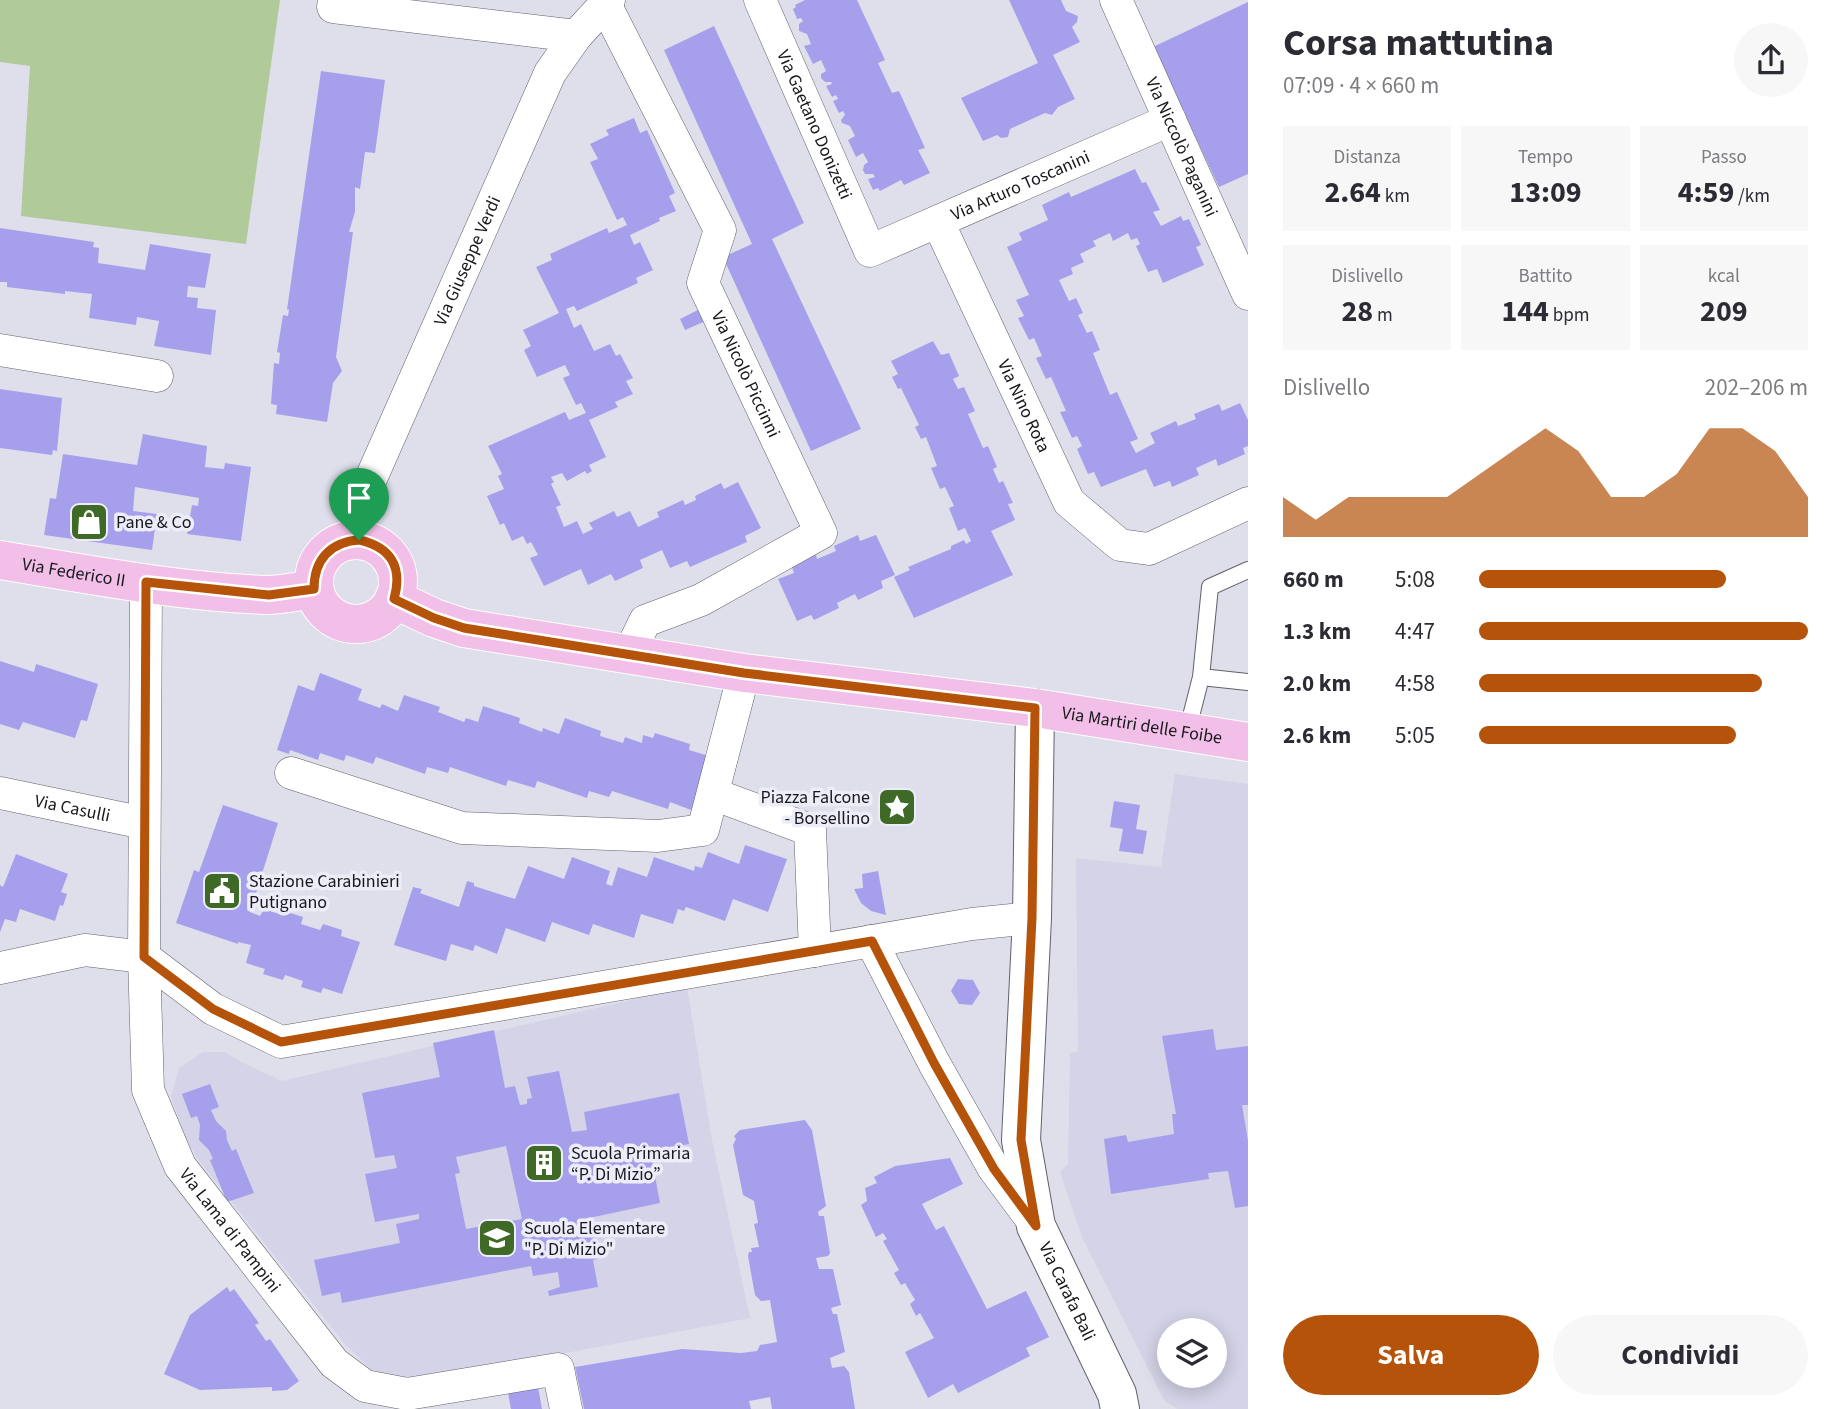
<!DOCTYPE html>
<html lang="it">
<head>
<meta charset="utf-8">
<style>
  :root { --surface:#fff; --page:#f7f7f7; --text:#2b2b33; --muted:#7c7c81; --accent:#b45309 }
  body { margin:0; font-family:"Source Sans 3",sans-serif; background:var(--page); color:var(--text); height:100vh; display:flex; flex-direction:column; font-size:26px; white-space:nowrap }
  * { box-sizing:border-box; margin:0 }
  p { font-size:23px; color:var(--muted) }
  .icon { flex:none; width:38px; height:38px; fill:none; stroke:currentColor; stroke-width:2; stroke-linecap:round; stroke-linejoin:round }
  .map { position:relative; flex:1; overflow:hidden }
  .side { display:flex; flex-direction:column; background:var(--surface); width:595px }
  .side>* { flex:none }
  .controls { position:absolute; left:1157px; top:1318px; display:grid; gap:14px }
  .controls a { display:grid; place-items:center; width:70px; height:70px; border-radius:50%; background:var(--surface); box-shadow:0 4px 18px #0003; font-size:35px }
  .pin { position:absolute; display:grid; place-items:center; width:60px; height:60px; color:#fff; margin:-72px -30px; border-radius:50% 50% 50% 0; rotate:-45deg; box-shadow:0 0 7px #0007 }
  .pin .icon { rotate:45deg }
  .round { display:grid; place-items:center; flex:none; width:74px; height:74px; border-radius:37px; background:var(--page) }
  .overview { display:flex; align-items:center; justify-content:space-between; height:119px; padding:0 35px }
  h1 { font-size:38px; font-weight:700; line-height:52px }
  .figures { display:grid; grid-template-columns:repeat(3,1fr); gap:10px; height:119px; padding:7px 35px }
  .figures div { display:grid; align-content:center; border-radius:0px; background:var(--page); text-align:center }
  .figures b { font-size:30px; font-weight:700 }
  .figures small { font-size:19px; font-weight:400 }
  .figures p { font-size:19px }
  .chart { height:196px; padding:14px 35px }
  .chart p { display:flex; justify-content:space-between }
  .chart svg { width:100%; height:126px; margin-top:7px; fill:var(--accent); opacity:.7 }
  .button { display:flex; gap:14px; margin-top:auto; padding:14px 35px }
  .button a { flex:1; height:80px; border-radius:42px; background:var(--accent); color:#fff; font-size:28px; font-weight:700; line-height:80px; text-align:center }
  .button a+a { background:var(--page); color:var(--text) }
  ul { padding:0 35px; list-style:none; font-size:23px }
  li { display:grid; grid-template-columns:112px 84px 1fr; align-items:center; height:52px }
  li i { height:18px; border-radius:9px; background:var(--accent) }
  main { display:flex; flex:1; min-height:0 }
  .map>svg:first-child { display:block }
  .built { fill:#d4d3e7; fill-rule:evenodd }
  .green { fill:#b0ca9a }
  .building { fill:#a6a0ec; fill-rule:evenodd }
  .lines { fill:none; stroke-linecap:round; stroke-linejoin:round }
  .lane-casing { stroke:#62616c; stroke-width:18 }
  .street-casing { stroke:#62616c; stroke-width:33 }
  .secondary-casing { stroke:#62616c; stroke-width:40 }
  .primary-casing { stroke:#fff; stroke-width:40 }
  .lane { stroke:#fff; stroke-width:16 }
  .street { stroke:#fff; stroke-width:32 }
  .secondary { stroke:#fff; stroke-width:38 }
  .primary { stroke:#f2bfe8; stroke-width:38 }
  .route-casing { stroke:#fff; stroke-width:14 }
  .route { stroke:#b45309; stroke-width:9 }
  .labels { text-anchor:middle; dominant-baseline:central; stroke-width:7; stroke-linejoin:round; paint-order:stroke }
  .street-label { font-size:18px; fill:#18181c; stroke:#edecf9 }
  .poi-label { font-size:18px; fill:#18181c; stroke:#edecf9; text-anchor:start }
</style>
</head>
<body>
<main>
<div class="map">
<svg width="1248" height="1409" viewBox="0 0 1248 1409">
  <rect width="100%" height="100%" fill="#dfdfeb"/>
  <path class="built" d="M1175,774L1248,784V1409H1177L1164,1400L1082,1237L1060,1172L1068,1164L1070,1053L1078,1052L1076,858L1161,867ZM1169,1330H1214V1376H1169Z
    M687,987L712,1140L750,1318L402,1384L375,1374L345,1344L197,1158L184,1135L171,1096L179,1068L203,1052H225L243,1063L282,1081Z"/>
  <path class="green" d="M0,0H280L246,244L21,216L30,66L0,62Z"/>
  <path class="building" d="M805,0H857L885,60L878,63L892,93L899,91L925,148L918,150L930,173L904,185L901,180L880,191L878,188L873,190L868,179L875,177L873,174H865L863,170L864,165L868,162L863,153L856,157L848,140L855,136L850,126L842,123L841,120L845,115L843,111L839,113L833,101L838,99L836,95L832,97L826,86L832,84L831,82H825L821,78V74L826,71L821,60L813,64L804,46L811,44L807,34L799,31V24L803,21L801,18L797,19L793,9L796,7L795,5Z
    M1009,0H1061L1066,11L1078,16L1077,22L1072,27L1080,42L1053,55L1075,99L1058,107L1052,115L1045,113L1010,129L1008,137L1001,138L997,135L983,141L961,98L1038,63Z
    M1248,2V174L1219,187L1153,47Z
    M714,26L804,223L772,239L861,429L811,451L723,257L752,244L664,50Z
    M321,71L385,80L375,153L365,152L360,189L355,187V212L349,232H353L336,357L342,371L333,383L327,422L276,414L277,405L271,404L274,363L279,364L280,353L277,352L283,315L288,316L289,309L287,310Z
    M634,118L640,133L647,130L675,193L669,196L676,211L659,218L660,221L630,235L634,245L640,242L653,270L636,278L638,283L577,311L574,306L566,309L574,328L581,324L594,351L610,344L616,356L620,354L633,378L626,381L633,394L615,402L618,407L589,420L606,457L589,465L592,471L587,474L585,471L567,481L562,473L551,477L554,482L551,484L561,505L556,507L564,527L577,521L583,534L593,529L589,523L614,511L617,517L630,511L638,527L659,517L657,512L683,500L685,505L696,500L695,496L721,483L724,489L738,482L761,528L745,536L747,542L690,567L687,561L670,568L662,550L640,560L643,568L615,581L611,574L588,585L581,569L544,586L530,558L538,555L531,542L527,544L523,536L512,541L504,523L500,525L487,496L504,489L498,476L502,474L488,446L565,412L569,420L586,413L581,403L576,405L563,378L570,375L565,365L537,377L524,350L531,346L523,330L559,313L536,267L552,260L550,254L607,228L609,233L627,225L623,217L617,220L590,162L598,159L590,144L609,135L606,130Z
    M1135,169L1142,183L1146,182L1160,210L1153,212L1161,226L1181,216L1183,221L1189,219L1201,245L1196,247L1204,265L1163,283L1157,269L1148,272L1136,246L1140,244L1137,238L1131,240L1128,233L1113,241L1110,233L1093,241L1096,246L1080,254L1084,262L1071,268L1073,274L1059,280L1069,301L1076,298L1083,313L1078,315L1087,333L1092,331L1100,350L1093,353L1110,395L1117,392L1138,439L1130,442L1136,453L1155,443L1150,433L1176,421L1178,426L1196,419L1194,414L1219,404L1222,411L1240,403L1248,420V446L1243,448L1245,454L1218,466L1216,459L1196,468L1199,475L1172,487L1170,481L1154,487L1146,469L1101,487L1094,472L1088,474L1077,449L1082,446L1077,436L1072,438L1060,412L1066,411L1051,377L1046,379L1036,358L1042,356L1034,338L1029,340L1018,318L1024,316L1016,300L1029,295L1007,247L1022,240L1019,233L1048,220L1042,205L1069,192L1071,197Z
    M0,228L94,242L93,247L99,248L98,263L145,270L150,244L211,254L205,288L188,286L187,297L198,298L197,308L216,310L211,355L154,346L159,321L137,317L136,325L89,318L92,294L65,291V294L7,287V282H0Z
    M702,308L708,320L685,330L680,319Z
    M933,341L941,355L949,353L959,376L953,379L958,389L964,387L975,411L968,414L983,448L988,446L997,467L993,469L999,483L1003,481L1013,503L1008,504L1015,520L991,531L1013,575L914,618L894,577L910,570L908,567L951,549V546L964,540L966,544L971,541L965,528L958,531L949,508L954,506L945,487L940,489L931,468L937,466L926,437L921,439L915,427L919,425L901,388L898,389L892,377L898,374L891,361Z
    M0,389L62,398L57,451L53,450L52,455L0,448Z
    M143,434L207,446L205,467L224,469L225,463L251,467L241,541L187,534L192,505L198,506L199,498L135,487L133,511L157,514L152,550L44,535L50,498L56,499L63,454L137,465Z
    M858,535L860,541L876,535L895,575L881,581L883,588L858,600L855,594L837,603L839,608L814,620L811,615L797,621L778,579L794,573L791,564L816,554L817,559L836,551L834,546Z
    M0,661L34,672L36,664L98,684L87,721L81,720L75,738L23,722L19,730L0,724Z
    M320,673L362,689L358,700L380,708L382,704L398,711L404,695L440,707L438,712L464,722L466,718L478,722L483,706L520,718L519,723L542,732L543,728L559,734L565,718L601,731L600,736L623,743L625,737L642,743L643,735L653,738L655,733L690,744L689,750L709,756L691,810L670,802L668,809L612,791L609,797L589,791L587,798L537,781L535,788L508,780L506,786L450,767L448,773L427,767L425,774L376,757L373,764L346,755L344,761L320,753L318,760L290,750L289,754L277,750L298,685L314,691Z
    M1114,801L1140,805L1136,829L1147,831L1143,854L1119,851L1123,829L1110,827Z
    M223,805L278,823L250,912L260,916L263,911L267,910L282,915L284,911L303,917L301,924L320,930L323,924L342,930L341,936L360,942L342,994L323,988L321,993L301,987L303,981L285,975L283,980L263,974L265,969L246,963L251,945L238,942V944L176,923L194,870L199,872Z
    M745,845L787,859L768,912L733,899L725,921L686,907L684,911L678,909L673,924L641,914L634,938L593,924L589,935L552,922L545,942L506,928L497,954L475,945L473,951L451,944L446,961L394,945L413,887L422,889L420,893L459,907L467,881L474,883V886L515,899L528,866L564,879L572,857L610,871L606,884L612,886L618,867L647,877L654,857L694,871L695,866L702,868L708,852L739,864Z
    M16,854L68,874L61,892L67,894L63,906L60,905L55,921L20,909L16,922L5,919L0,932V885L3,887Z
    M878,871L886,915L871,911L861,903L854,889L863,888L862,874Z
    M958,979L973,980L980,993L972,1005L959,1004L951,991Z
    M1213,1029L1216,1050L1248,1046V1105H1242L1248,1141V1206L1235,1208L1228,1171L1208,1173L1209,1179L1111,1194L1104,1139L1126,1135L1128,1142L1174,1134L1172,1114H1176L1162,1036Z
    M494,1030L505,1088L515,1086L520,1105L527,1104V1099L532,1098L527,1077L559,1071L572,1132L587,1130L584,1112L679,1093L689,1144L667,1148L668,1156L652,1160L660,1203L589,1218L597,1259L593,1260L598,1287L549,1296L548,1291L560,1287L558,1272L533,1276L531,1266L342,1303L340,1292L322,1296L314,1260L400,1243L396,1224L419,1219V1214L375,1222L365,1174L397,1168L394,1155L375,1158L362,1093L440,1077L433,1043ZM506,1146L522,1219L466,1229L455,1174L460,1173L456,1157Z
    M210,1084L219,1107L211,1110L216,1121L226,1131L227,1140L232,1151L236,1149L254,1193L227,1202L210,1160L213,1159L209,1150L199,1140L200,1125L197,1116L191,1118L182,1094Z
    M805,1120L812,1130L826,1206L818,1212L819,1216H824L830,1253L828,1256L816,1258L819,1269H833L841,1305L831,1308L833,1314H837L845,1352L830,1358L832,1368L844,1366L849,1372L855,1409H772L770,1397L749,1401L751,1409H584L575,1367L682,1349L741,1353L757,1351L760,1345L777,1342L770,1300L761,1301L755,1295L748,1256L749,1252H752L751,1248L759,1247L754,1224L758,1223L754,1201L743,1195L733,1145L736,1139L734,1136L740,1130Z
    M950,1158L963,1184L922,1204L936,1230L944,1226L987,1309L1026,1291L1049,1337L1026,1348L1030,1356L958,1393L953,1384L928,1398L905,1352L934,1338L920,1313L916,1316L910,1304L915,1300L905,1283L901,1285L894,1273L899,1270L883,1241L887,1239L883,1233L876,1237L861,1205L867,1201L865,1188L877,1183L874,1177L895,1166Z
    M227,1287L230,1292L234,1289L259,1323L255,1325L266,1341L270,1339L299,1381L287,1390L272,1391V1387L200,1390L164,1374L190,1315Z
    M538,1387L542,1409H511L508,1393Z"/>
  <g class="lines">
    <defs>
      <path id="lane" d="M1248,570L1210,587L1201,677L1248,682
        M1187,732L1201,677"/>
      <g id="street">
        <path d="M334,0L333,7L576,36"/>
        <path id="s1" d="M760,0L870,251L1170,120"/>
        <path id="s2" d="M1116,0L1248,294"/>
        <path id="s3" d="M605,4L720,230L703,283L821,533L701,600L645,621L629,654"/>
        <path id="s4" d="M938,222L1069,502L1120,545L1149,549L1248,503"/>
        <path d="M0,350L157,376"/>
        <path id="s5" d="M359,540L362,509L369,483L550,73L576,36L609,0"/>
        <path id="s6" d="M146,582L144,957L148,1090L180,1166L334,1363L365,1386L407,1394L558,1369L566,1409"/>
        <path d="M291,773L462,828L658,836L703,830L744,673"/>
        <path id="s7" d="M0,793L144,823"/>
        <path d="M713,794L810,830L815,951"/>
        <path d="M871,941L934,1063L994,1169L1035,1224"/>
        <path d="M0,968L85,950L144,957L213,1009L281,1042L972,924L1032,918"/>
      </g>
      <g id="secondary">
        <path id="s8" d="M1035,708L1032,918L1021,1140L1036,1226L1117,1394L1120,1409"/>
      </g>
      <g id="primary">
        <circle cx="356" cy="582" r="42"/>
        <path id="s9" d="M0,560C86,574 179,592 266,595C282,595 299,591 314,589"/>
        <path id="s10" d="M394,599L434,618L464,628L744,673L1035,708L1248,742"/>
      </g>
    </defs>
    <use href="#lane" class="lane-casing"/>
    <use href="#street" class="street-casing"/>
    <use href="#secondary" class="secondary-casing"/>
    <use href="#primary" class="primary-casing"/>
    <use href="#lane" class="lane"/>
    <use href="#street" class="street"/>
    <use href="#secondary" class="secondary"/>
    <use href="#primary" class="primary"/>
  </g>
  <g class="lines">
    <defs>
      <path id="route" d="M359,540C391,547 403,567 394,599L434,618L464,628L744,673L1035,708L1032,918L1021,1140L1036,1226L994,1169L934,1063L872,941L281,1042L213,1009L144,957L146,582L269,595L314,589C314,560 330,542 359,540Z"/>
    </defs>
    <use href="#route" class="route-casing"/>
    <use href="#route" class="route"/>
  </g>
  <defs>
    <symbol id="shop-square" viewBox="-11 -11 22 22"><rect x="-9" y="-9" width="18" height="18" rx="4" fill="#3e6927" stroke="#edecf9"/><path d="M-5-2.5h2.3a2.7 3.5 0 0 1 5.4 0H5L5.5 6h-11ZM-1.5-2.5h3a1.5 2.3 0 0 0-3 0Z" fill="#fff"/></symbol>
    <symbol id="sight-square" viewBox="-11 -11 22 22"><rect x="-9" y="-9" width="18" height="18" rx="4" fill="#3e6927" stroke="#edecf9"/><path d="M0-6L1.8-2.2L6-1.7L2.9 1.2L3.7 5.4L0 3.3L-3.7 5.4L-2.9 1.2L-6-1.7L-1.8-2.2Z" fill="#fff"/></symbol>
    <symbol id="civic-square" viewBox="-11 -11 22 22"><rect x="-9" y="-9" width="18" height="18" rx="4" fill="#3e6927" stroke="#edecf9"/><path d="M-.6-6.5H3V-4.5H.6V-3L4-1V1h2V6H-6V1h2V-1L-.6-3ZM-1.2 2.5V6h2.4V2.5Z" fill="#fff"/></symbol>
    <symbol id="building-square" viewBox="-11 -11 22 22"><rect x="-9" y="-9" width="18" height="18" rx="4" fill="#3e6927" stroke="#edecf9"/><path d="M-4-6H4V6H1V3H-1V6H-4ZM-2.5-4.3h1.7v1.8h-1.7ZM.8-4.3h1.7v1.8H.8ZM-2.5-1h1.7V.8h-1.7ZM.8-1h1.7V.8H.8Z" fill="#fff"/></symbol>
    <symbol id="school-square" viewBox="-11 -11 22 22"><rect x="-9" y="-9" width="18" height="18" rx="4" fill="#3e6927" stroke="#edecf9"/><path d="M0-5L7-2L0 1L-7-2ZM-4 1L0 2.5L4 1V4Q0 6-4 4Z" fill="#fff"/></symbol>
  </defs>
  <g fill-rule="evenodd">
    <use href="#shop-square" x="67" y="500" width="44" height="44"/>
    <use href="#sight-square" x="875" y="785" width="44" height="44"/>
    <use href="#civic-square" x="200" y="869" width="44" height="44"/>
    <use href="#building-square" x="522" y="1141" width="44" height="44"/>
    <use href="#school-square" x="475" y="1216" width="44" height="44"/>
  </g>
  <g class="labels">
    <g class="street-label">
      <text stroke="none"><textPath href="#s1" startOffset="136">Via Gaetano Donizetti</textPath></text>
      <text stroke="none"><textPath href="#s2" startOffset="161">Via Niccolò Paganini</textPath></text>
      <text stroke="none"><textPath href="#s1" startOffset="438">Via Arturo Toscanini</textPath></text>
      <text stroke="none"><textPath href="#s5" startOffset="301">Via Giuseppe Verdi</textPath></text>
      <text stroke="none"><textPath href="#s3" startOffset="410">Via Nicolò Piccinni</textPath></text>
      <text stroke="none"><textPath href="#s4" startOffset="203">Via Nino Rota</textPath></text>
      <text stroke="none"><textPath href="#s9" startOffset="75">Via Federico II</textPath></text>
      <text stroke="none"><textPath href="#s10" startOffset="761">Via Martiri delle Foibe</textPath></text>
      <text stroke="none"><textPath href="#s7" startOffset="74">Via Casulli</textPath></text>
      <text stroke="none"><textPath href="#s6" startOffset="672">Via Lama di Pampini</textPath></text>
      <text stroke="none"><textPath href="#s8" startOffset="592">Via Carafa Bali</textPath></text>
    </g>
    <g class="poi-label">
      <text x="116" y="522">Pane &amp; Co</text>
      <text x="870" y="797" text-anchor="end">Piazza Falcone<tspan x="870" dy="21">- Borsellino</tspan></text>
      <text x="249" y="881">Stazione Carabinieri<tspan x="249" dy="21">Putignano</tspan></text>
      <text x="571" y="1153">Scuola Primaria<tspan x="571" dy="21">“P. Di Mizio”</tspan></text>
      <text x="524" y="1228">Scuola Elementare<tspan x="524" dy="21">"P. Di Mizio"</tspan></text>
    </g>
  </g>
</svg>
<div class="controls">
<a><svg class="icon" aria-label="layers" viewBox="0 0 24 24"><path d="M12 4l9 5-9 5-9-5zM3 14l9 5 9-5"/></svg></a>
</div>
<div class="pin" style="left:359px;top:540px;background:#1e9e55"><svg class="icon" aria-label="arrive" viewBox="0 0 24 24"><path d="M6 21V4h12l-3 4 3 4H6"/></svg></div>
</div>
<section class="side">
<div class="overview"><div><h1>Corsa mattutina</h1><p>07:09 · 4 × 660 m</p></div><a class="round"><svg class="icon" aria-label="share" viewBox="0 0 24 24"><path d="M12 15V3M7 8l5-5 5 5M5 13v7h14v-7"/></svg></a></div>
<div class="figures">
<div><p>Distanza</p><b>2.64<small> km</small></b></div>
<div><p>Tempo</p><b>13:09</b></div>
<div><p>Passo</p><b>4:59<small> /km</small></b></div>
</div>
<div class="figures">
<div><p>Dislivello</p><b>28<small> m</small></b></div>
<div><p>Battito</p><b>144<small> bpm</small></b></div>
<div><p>kcal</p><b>209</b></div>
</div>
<div class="chart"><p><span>Dislivello</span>202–206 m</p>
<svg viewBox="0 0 160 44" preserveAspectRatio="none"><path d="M0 44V30L10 38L20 30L30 30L40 30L50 30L60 22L70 14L80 6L90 14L100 30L110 30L120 22L130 6L140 6L150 14L160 30V44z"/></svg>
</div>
<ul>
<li><b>660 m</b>5:08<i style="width:75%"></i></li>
<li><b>1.3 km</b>4:47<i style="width:100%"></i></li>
<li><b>2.0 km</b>4:58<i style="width:86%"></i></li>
<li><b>2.6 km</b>5:05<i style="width:78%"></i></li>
</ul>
<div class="button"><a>Salva</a><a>Condividi</a></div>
</section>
</main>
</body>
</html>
